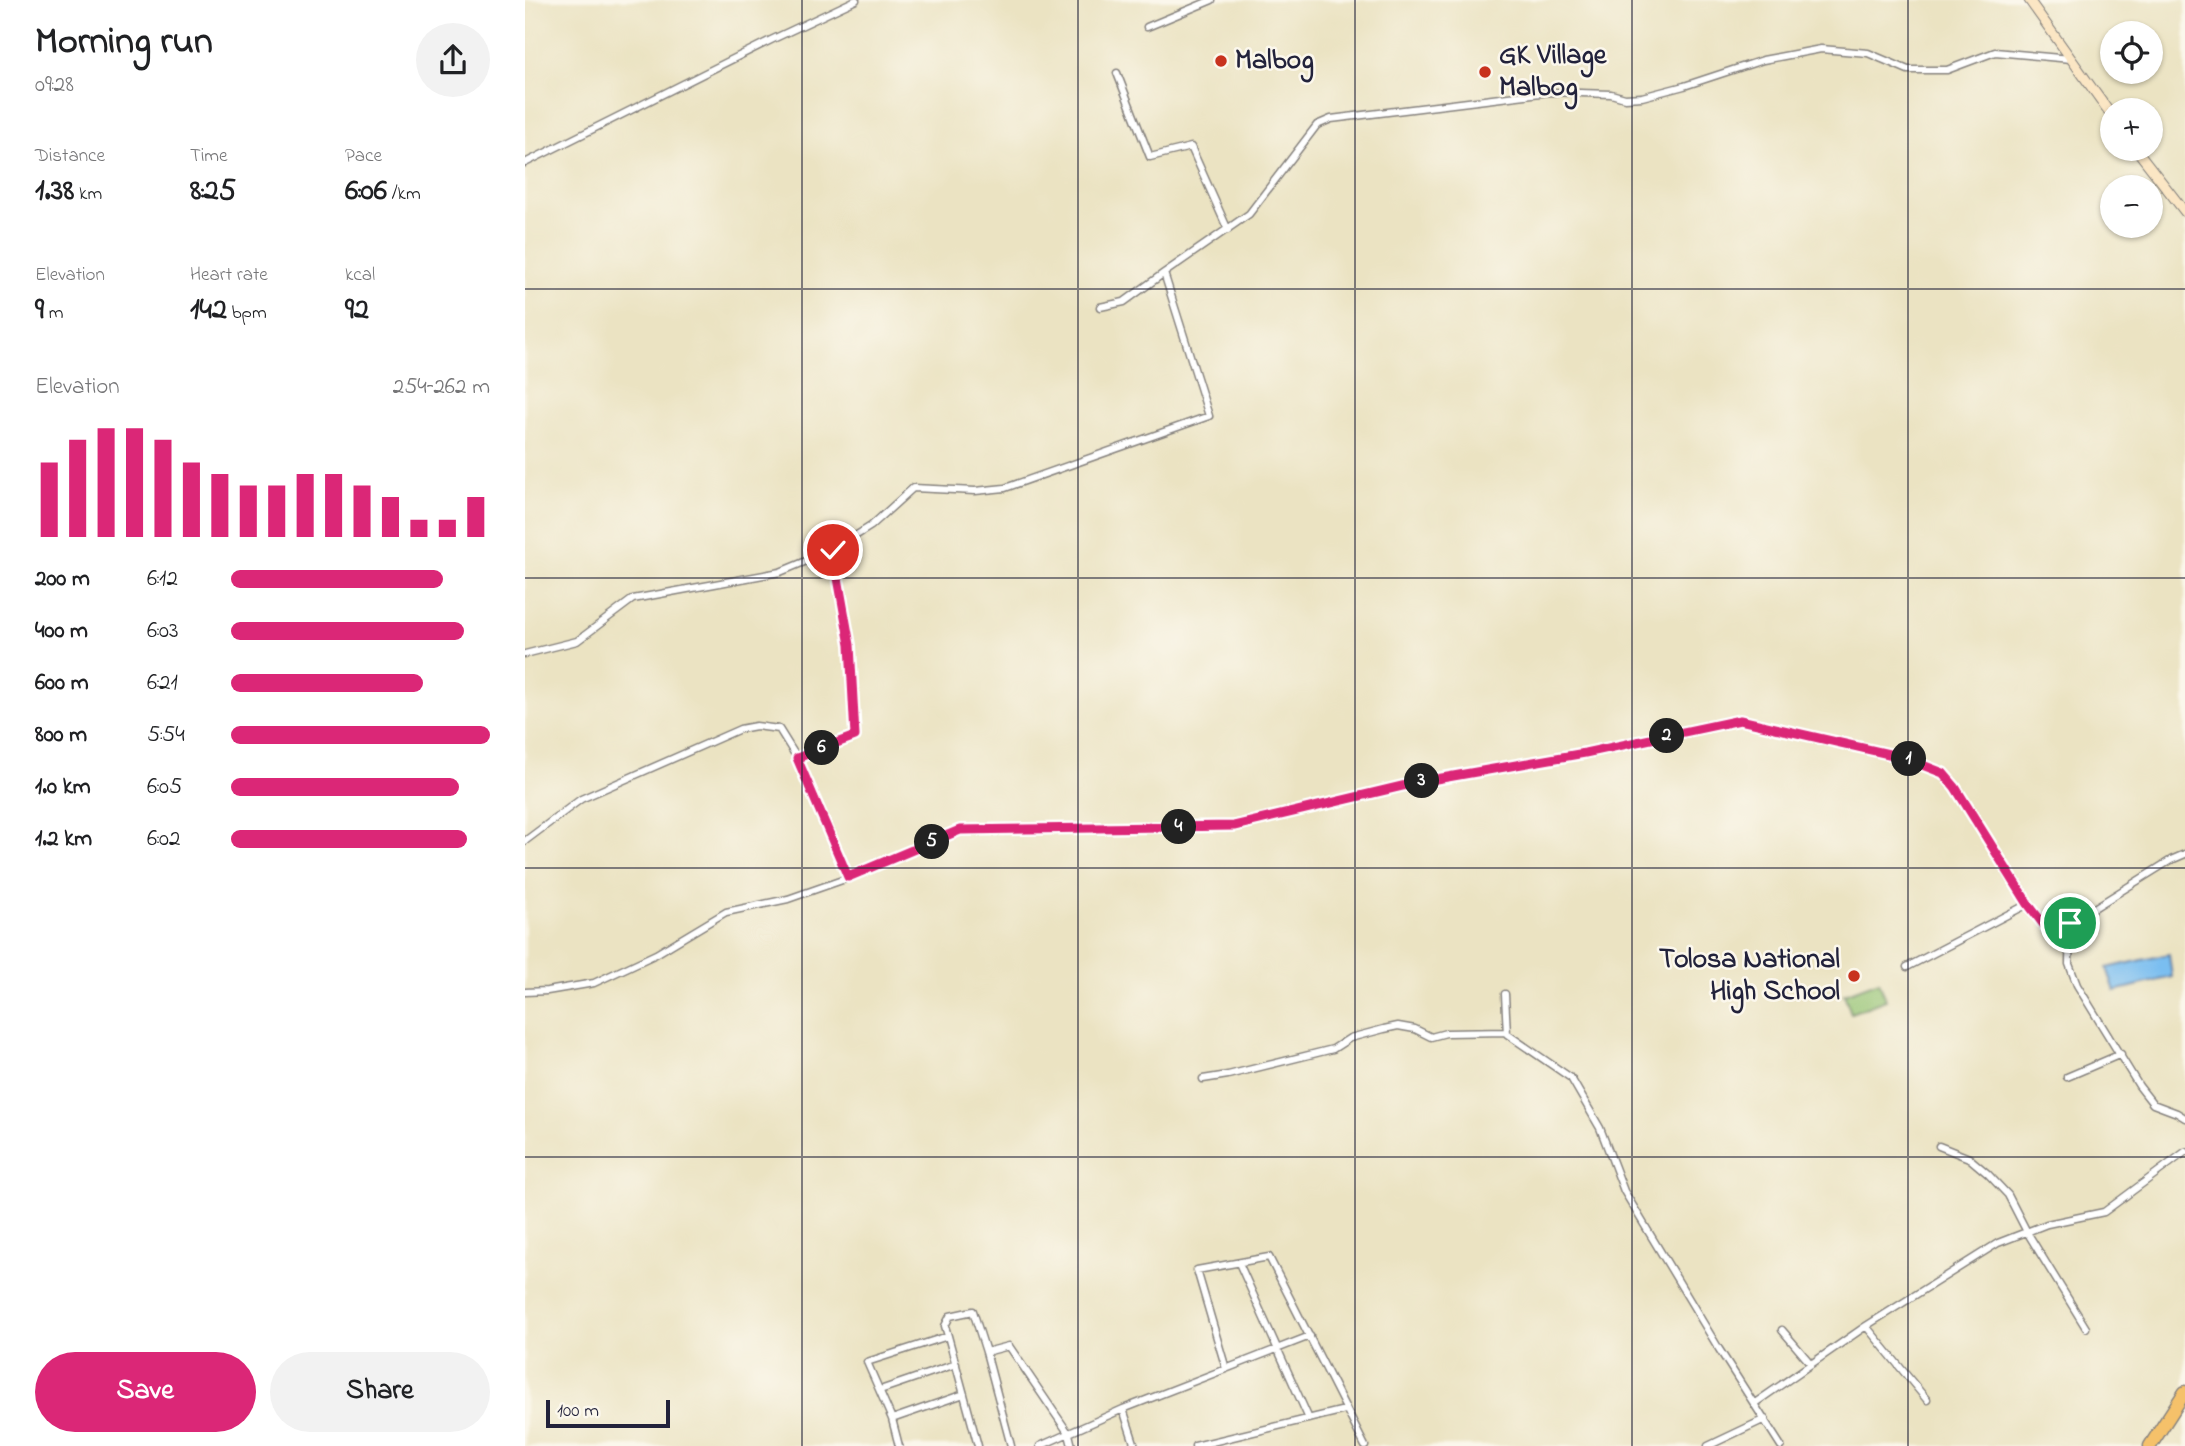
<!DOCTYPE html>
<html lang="en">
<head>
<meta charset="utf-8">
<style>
  :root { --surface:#fff; --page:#f2f2f2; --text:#202124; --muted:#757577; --accent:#db2777 }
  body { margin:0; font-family:"Indie Flower",sans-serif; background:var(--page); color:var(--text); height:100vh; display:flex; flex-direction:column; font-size:26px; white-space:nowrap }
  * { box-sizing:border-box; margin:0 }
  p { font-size:23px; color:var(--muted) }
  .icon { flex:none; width:38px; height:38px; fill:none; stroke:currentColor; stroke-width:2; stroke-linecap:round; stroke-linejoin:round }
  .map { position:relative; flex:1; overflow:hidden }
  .panel { display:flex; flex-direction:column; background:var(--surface); width:525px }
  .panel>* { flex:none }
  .fabs { position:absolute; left:1575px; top:21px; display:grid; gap:14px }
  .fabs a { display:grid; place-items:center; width:63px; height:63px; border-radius:50%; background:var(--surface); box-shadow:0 2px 5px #0004; font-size:35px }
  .scale { position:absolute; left:21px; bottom:18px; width:124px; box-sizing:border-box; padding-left:7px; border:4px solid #22223b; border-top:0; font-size:19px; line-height:24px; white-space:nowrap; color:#22223b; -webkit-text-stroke:5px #fbf7ec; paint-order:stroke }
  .pin { position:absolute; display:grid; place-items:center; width:60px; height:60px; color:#fff; margin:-30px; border:4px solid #fff; border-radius:50%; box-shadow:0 2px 7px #0007 }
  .km { position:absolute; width:35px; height:35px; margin:-18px; border-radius:50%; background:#222; color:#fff; font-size:19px; line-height:35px; text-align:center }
  .round { display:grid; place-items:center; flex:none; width:74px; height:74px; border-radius:37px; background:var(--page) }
  .overview { display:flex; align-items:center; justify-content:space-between; height:119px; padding:0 35px }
  h1 { font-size:38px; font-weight:700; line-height:52px }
  .metrics { display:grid; grid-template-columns:repeat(3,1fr); gap:10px; height:119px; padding:7px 35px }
  .metrics div { display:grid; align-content:center }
  .metrics b { font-size:30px; font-weight:700 }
  .metrics small { font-size:19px; font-weight:400 }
  .metrics p { font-size:19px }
  .chart { height:196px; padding:14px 35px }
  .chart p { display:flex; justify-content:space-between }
  .chart svg { width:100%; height:126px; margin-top:7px; stroke:var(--accent); stroke-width:6 }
  .button { display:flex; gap:14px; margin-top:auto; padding:14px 35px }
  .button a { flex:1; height:80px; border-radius:42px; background:var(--accent); color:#fff; font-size:28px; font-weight:700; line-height:80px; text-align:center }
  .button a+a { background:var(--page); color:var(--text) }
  ul { padding:0 35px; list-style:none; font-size:23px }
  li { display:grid; grid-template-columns:112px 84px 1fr; align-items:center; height:52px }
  li i { height:18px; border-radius:9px; background:var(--accent) }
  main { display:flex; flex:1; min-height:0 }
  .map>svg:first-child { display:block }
  .green { fill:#95c372; stroke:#5c7256; stroke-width:2 }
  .water { fill:#7abef0; stroke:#4e7096; stroke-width:2 }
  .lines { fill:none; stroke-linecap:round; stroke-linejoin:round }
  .street-casing { stroke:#86827e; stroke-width:9 }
  .secondary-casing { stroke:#86827e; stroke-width:11 }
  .highway-casing { stroke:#86827e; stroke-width:15 }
  .street { stroke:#fff; stroke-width:6 }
  .secondary { stroke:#fbe6c4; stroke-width:9 }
  .highway { stroke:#f5c16b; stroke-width:12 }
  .route-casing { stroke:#fff; stroke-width:14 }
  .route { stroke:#db2777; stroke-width:9 }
  .grid { fill:none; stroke:#22223b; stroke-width:2; stroke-opacity:0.55 }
  .poi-dot { fill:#c8321e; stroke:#fbf7ec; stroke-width:2.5 }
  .labels { text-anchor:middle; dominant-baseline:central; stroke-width:5; stroke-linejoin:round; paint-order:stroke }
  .poi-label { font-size:28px; font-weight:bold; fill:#22223b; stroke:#fbf7ec; text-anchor:start }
</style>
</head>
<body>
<main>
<section class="panel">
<div class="overview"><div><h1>Morning run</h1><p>09:28</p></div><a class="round"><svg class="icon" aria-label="share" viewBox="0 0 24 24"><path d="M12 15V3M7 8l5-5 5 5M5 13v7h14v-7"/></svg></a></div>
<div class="metrics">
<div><p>Distance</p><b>1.38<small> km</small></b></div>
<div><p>Time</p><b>8:25</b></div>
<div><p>Pace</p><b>6:06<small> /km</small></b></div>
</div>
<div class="metrics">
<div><p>Elevation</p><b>9<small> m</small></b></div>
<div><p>Heart rate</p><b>142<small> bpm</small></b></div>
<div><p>kcal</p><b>92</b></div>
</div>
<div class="chart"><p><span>Elevation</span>254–262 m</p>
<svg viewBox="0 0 160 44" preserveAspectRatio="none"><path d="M5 44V18M15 44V10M25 44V6M35 44V6M45 44V10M55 44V18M65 44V22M75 44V26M85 44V26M95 44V22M105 44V22M115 44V26M125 44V30M135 44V38M145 44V38M155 44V30"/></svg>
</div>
<ul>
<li><b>200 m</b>6:12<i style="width:82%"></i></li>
<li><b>400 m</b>6:03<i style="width:90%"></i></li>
<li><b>600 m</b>6:21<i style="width:74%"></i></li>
<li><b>800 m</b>5:54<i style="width:100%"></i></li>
<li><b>1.0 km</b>6:05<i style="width:88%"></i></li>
<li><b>1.2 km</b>6:02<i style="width:91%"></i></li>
</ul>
<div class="button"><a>Save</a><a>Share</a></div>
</section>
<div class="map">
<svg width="1660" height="1446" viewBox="0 0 1660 1446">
  <rect width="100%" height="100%" fill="#fbf7ec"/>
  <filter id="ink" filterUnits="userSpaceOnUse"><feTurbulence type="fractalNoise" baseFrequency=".0143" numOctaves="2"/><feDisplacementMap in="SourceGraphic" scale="14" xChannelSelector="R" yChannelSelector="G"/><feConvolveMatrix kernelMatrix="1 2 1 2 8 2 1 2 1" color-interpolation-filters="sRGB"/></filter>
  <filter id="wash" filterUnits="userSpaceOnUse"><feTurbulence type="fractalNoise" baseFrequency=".00686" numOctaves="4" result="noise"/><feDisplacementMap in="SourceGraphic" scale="28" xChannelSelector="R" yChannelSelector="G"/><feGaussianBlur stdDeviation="1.57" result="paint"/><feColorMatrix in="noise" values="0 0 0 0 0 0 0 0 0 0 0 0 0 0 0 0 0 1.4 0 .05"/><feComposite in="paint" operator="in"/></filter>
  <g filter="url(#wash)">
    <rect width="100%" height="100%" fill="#ebe3c2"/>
    <path class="green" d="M1354,981L1361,1000L1326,1013L1319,994Z"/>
    <path class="water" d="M1644,954L1647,977L1590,991L1582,968Z"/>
  </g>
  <g filter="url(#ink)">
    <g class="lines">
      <defs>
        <path id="street" d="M622,27L687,0
          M592,73L625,157L666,147L703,230
          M0,163L246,40L331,0
          M575,307L599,302L639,273
          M0,654L52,641L108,599L255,572L308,550
          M272,758L330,736L325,645L308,550L346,526L388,488L450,491L480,488L684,416L639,273L724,214L792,125L806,119L1024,92L1086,94L1100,98L1117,97L1159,86L1238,60L1296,49L1343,53L1383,70H1422L1470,52L1546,59
          M0,841L56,799L215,729L231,726L254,729L272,758L323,878
          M1545,923L1544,964L1552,985L1614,1086L1628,1104L1652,1113L1660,1118
          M1382,967L1503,904
          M0,992L22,991L69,983L131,954L201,912L263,899L323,878L435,830L709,826L894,782L1060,753L1215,720L1377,757L1418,773L1430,787L1503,904L1523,929H1535L1545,923L1646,860L1660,854
          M980,994L982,1034L1046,1078L1075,1128L1099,1191L1194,1349L1256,1446
          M1542,1077L1596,1054
          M678,1079L703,1075L808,1049L825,1038L859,1029L873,1026L890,1029L906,1037L921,1033L982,1032
          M1414,1146L1444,1158L1463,1174L1483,1195L1502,1232L1561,1328
          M714,1263L784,1419
          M1341,1326L1402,1400
          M1257,1330L1286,1364
          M423,1336L420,1326L425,1316L448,1311L461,1352
          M701,1369L672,1270L744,1257L840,1446
          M355,1390L431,1364
          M1230,1403L1341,1326L1473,1243L1522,1224L1579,1212L1660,1152
          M598,1409L610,1446
          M367,1419L439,1394
          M374,1446L367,1419L342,1362L423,1336L453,1446
          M486,1446L461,1352L484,1346L544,1434L547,1446
          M515,1446L598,1409L785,1336
          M670,1446L820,1410
          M1183,1446L1240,1419"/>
        <path id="secondary" d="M1504,0L1587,116
          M1611,149L1660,212"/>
        <path id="highway" d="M1625,1446L1660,1392"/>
      </defs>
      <use href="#street" class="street-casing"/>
      <use href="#secondary" class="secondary-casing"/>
      <use href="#highway" class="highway-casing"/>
      <use href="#street" class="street"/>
      <use href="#secondary" class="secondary"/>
      <use href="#highway" class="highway"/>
    </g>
  </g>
  <g class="lines" filter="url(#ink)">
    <defs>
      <path id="route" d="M308,550L325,645L330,736L272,758L323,877L435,830L709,826L894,782L1060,753L1215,720L1377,757L1418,773L1430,787L1503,904L1522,929H1535L1545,923"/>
    </defs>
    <use href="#route" class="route-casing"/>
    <use href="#route" class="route"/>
  </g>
  <path class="grid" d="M277,0V1446M553,0V1446M830,0V1446M1107,0V1446M1383,0V1446M0,289H1660M0,578H1660M0,868H1660M0,1157H1660"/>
  <g class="poi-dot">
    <circle cx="696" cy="61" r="7"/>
    <circle cx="960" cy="72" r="7"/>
    <circle cx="1329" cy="976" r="7"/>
  </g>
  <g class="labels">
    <g class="poi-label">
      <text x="974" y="56">GK Village<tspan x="974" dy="32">Malbog</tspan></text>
      <text x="710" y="61">Malbog</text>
      <text x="1315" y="960" text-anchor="end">Tolosa National<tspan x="1315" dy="32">High School</tspan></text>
    </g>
  </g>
</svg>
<div class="fabs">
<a><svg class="icon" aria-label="locate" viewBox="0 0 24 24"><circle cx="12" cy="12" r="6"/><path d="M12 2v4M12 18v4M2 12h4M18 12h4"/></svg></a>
<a>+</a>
<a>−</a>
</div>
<div class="scale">100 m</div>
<div class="pin" style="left:1545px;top:923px;background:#1e9e55"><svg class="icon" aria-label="arrive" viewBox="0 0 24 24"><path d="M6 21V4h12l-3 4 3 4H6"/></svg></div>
<div class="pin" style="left:308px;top:550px;background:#d93025"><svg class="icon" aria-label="check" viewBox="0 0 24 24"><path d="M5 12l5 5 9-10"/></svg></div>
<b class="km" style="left:1384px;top:759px">1</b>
<b class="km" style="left:1142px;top:736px">2</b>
<b class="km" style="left:897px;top:781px">3</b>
<b class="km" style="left:654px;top:827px">4</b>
<b class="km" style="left:407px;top:842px">5</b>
<b class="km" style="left:297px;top:748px">6</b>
</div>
</main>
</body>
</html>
